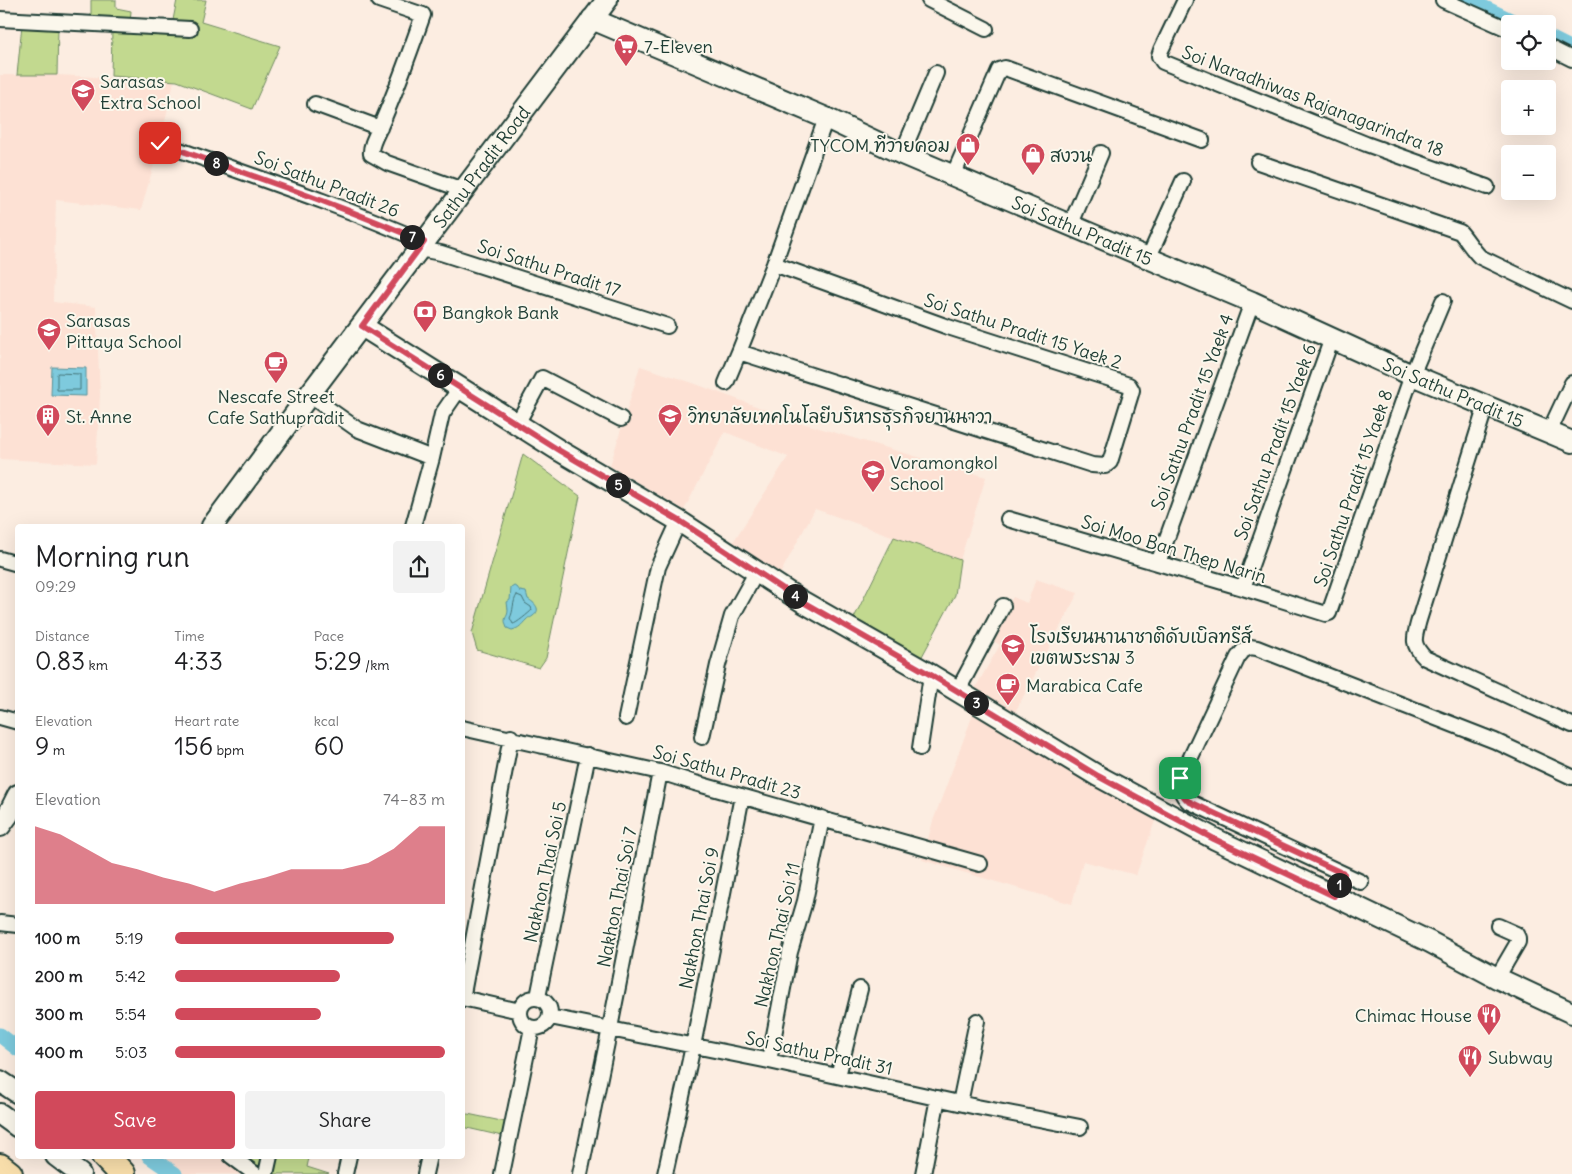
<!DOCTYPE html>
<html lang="en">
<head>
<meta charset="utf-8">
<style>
  :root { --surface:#fff; --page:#f2f2f2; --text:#202124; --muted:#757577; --accent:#d1495b }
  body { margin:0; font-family:Delius,"Playpen Sans Thai",sans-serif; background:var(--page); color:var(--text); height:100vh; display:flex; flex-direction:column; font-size:19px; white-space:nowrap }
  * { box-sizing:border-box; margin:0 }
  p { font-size:16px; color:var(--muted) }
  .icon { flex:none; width:28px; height:28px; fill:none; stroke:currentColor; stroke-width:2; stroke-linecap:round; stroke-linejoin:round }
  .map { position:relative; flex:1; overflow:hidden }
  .sheet { position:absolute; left:15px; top:524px; width:450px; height:635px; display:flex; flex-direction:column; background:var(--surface); border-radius:5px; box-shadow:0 5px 20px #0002 }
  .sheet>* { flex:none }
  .fabs { position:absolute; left:1501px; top:15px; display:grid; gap:10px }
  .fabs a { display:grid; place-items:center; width:55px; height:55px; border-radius:5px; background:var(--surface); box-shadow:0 5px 20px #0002; font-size:25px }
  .pin { position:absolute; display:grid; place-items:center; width:42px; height:42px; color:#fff; margin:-21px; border-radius:10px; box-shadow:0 2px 8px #0006 }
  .km { position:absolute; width:25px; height:25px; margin:-12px; border-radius:50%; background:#222; color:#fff; font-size:14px; line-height:25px; text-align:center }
  .round { display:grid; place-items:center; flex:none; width:52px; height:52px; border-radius:5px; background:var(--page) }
  .overview { display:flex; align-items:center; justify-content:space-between; height:85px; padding:0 20px }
  h1 { font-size:28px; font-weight:600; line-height:38px }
  .stats { display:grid; grid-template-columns:repeat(3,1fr); gap:8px; height:85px; padding:5px 20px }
  .stats div { display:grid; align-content:center }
  .stats b { font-size:25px; font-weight:600 }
  .stats small { font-size:14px; font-weight:400 }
  .stats p { font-size:14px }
  .chart { height:140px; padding:10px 20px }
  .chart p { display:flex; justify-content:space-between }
  .chart svg { width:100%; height:90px; margin-top:5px; fill:var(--accent); opacity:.7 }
  .action { display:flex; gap:10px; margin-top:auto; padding:10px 20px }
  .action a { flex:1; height:58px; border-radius:5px; background:var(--accent); color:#fff; font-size:20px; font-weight:600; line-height:58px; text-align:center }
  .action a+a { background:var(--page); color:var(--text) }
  ul { padding:0 20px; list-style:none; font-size:16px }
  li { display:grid; grid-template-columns:80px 60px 1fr; align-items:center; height:38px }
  li i { height:12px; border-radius:6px; background:var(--accent) }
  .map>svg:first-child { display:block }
  .built { fill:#fde1d4 }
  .green { fill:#c2d98f; stroke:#708b62 }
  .water { fill:#7ecadd; stroke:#589299 }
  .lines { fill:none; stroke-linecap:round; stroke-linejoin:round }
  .shore { stroke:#457578; stroke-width:1 }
  .canal { stroke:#7ecadd; stroke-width:15 }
  .street-casing { stroke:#1f3d34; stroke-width:18 }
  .secondary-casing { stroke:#1f3d34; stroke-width:24 }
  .highway-casing { stroke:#1f3d34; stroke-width:30 }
  .street { stroke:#fbf7ec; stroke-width:14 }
  .secondary { stroke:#fbf7ec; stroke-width:20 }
  .highway { stroke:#f8deab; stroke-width:26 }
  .route-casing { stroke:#fff; stroke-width:10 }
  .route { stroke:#d1495b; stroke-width:6 }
  .labels { text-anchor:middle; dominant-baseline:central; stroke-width:4; stroke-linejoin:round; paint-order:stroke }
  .poi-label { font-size:18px; fill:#1f3d34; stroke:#fbf7ec; text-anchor:start }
  .street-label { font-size:18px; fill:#1f3d34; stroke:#fbf7ec }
</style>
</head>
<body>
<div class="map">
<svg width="1572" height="1174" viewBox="0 0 1572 1174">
  <rect width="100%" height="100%" fill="#fcede1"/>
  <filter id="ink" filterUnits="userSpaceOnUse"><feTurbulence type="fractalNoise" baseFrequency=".02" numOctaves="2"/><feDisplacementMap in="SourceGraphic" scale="10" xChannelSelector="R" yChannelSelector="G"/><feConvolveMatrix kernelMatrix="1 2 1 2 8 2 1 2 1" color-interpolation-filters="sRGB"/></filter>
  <g filter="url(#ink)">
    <path class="built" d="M0,75H57L174,81L160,143L141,210L56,200L53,302L96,307L100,395L96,464L0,459Z
      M640,366L690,382L802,423L986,477L960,560L815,509L780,574L733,542L788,457L725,432L684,510L610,466Z
      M1036,579L1078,593L1013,716L974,690L1000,645L989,638L1013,597L1027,603Z
      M975,709L1156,818L1136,875L1083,861L1072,904L922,860L933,821Z
      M153,1156H224L249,1174H179Z"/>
    <path class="green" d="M91,0H116V8L131,11L130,23L91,22Z
      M177,0H206L201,22L280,46L252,109L177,81L111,76L112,30L196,34V26L172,25Z
      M22,25L58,27L57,75H17Z
      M523,454L580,496L546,658L539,668L477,650L472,633Z
      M894,537L960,560L955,595L920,660L853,620Z
      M463,1113L506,1122L502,1136L463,1127Z
      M240,1156H264L262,1166L258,1168Z
      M274,1156H302L309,1158L307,1167L329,1174H273Z"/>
    <path class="water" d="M52,367L86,368V396L51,395Z
      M514,586L517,587L520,591L526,592L528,599C535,603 542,610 533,616C528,620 531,615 526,620C521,625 520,628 512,630L507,628C502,616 508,619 508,610C508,607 507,605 507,602L510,600L511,588Z"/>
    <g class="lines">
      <path class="shore" d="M58,373L80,374V390H57V375Z
        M517,595L522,597L525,603L531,607L532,610C529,613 516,624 513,624L510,618C514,611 512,602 517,595Z"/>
      <path class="canal" d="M1468,0L1519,24
        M1548,37L1572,49
        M0,1035L18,1049
        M149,1156L175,1174"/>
      <defs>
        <path id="street" d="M379,0L423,15C410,52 397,89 381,125C377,134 370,145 371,154L387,163L463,190
          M929,0L986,29
          M1185,0L1161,50L1159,56L1163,62L1366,144L1487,187
          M1443,0L1510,30
          M0,19L190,29
          M1548,47L1572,59
          M315,104L380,128
          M160,143C249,175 338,204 424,242
          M902,154L936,73
          M1258,162L1460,232C1467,240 1472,249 1480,257L1572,301
          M953,176L999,70L1005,68L1202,140
          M1070,226L1101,153
          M419,249L441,253L667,326
          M1148,259L1183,181
          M774,264L948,327L1129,385L1132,390L1131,394L1110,462L1105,466L1092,465L739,352L774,264L826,118
          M726,383L739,352
          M309,395L357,429L432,458
          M1486,405L1419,620C1414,638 1411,644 1425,658L1572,725
          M517,424L542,378L621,419
          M1549,432L1572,383
          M1008,519L1243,588L1326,614L1329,613L1412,375L1443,301
          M413,526L432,458L442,414L460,388
          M0,559L18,564
          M1158,563L1252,302
          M1243,588L1332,338
          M957,692L1003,606
          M0,717L18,722
          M626,718L658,567L679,521
          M462,728L660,772L695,783L980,864
          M702,737L718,665L732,616L757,571
          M920,748L931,675
          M1361,882L1188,801C1181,794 1180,789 1181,778L1238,657L1243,651L1250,647L1257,648L1495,741L1572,777
          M0,923L18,925
          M1497,978L1518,942V938L1516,934L1498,926
          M538,997L588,755
          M520 1013a15 15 0 1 1 30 0a15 15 0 1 1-30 0Z
          M462,998L520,1011
          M462,999L511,737
          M550,1017L769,1061L977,1107L1080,1127
          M769,1061L790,952L805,901L822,818
          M838,1076L860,989
          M960,1103L977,1021
          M231,1156L255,1174
          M266,1174L270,1156
          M345,1174L349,1156
          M425,1174L429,1156
          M502,1174L532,1028
          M580,1174L610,1028L660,772
          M665,1174L693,1046L742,796
          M923,1174L938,1098"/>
        <g id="secondary">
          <path id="s1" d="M592,19L826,118L902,154L1252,302L1405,372L1572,442"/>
          <path d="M362,326L560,451L679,521L803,602L931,675L1098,776L1215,839L1430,942L1497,978L1572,1013"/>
          <path id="s2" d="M212,526L309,395L607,0"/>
          <path d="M0,826L8,815L18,795"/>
          <path d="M0,1081L18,1093"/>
          <path d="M0,1114L18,1127"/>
          <path d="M56,1156L80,1174"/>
        </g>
        <path id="highway" d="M105,1156L122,1174
          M0,1167L9,1174"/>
      </defs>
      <use href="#street" class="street-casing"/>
      <use href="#secondary" class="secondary-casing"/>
      <use href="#highway" class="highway-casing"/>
      <use href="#street" class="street"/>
      <use href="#secondary" class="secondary"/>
      <use href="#highway" class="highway"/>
    </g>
  </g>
  <g class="lines" filter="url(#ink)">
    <defs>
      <path id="route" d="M160,143C249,175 338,204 424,242L362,326L560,451L680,521L803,602L931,675L1098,776L1214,839L1334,896L1344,874L1188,801C1181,794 1180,789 1180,778"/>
    </defs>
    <use href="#route" class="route-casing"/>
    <use href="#route" class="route"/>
  </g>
  <defs>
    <symbol id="supermarket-pin" viewBox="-11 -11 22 30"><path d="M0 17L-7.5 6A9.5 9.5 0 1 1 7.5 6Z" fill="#d1495b" stroke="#fbf7ec"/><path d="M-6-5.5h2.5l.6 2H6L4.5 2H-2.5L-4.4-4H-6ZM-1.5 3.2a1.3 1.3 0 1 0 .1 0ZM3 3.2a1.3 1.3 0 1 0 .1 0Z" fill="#fff"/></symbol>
    <symbol id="school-pin" viewBox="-11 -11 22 30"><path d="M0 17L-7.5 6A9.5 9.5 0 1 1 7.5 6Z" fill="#d1495b" stroke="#fbf7ec"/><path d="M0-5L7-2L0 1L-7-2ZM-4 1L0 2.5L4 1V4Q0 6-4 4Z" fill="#fff"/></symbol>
    <symbol id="shop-pin" viewBox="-11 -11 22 30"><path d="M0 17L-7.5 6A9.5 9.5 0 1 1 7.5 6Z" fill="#d1495b" stroke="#fbf7ec"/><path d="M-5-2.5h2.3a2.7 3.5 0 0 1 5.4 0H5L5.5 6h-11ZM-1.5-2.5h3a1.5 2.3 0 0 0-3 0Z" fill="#fff"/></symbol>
    <symbol id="bank-pin" viewBox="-11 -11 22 30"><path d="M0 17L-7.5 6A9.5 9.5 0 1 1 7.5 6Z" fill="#d1495b" stroke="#fbf7ec"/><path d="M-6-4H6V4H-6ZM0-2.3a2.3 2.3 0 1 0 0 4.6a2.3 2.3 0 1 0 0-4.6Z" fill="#fff"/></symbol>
    <symbol id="cafe-pin" viewBox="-11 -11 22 30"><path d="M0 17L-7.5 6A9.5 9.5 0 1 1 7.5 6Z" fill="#d1495b" stroke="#fbf7ec"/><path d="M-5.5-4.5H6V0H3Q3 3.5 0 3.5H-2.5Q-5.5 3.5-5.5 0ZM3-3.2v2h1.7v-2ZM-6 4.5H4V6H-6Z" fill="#fff"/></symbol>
    <symbol id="building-pin" viewBox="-11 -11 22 30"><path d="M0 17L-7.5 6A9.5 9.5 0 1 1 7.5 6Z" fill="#d1495b" stroke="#fbf7ec"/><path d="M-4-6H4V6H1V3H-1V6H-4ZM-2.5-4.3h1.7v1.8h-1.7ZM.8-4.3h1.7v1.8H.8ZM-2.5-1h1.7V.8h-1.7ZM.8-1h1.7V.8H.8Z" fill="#fff"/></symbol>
    <symbol id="university-pin" viewBox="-11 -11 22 30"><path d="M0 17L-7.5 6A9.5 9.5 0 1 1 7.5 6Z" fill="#d1495b" stroke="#fbf7ec"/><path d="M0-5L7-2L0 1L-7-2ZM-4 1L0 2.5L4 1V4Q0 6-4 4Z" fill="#fff"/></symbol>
    <symbol id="restaurant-pin" viewBox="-11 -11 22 30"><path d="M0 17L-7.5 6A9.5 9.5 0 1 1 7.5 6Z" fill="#d1495b" stroke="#fbf7ec"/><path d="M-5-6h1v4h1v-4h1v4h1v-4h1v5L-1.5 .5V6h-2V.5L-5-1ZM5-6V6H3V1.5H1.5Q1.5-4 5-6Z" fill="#fff"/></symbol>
  </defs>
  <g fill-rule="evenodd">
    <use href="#supermarket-pin" x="612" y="32" width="28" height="38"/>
    <use href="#school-pin" x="69" y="77" width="28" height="38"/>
    <use href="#shop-pin" x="954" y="131" width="28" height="38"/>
    <use href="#shop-pin" x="1019" y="141" width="28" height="38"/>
    <use href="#bank-pin" x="411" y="298" width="28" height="38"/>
    <use href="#school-pin" x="35" y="316" width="28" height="38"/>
    <use href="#cafe-pin" x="262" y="349" width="28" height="38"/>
    <use href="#building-pin" x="34" y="402" width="28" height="38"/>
    <use href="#university-pin" x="656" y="402" width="28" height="38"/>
    <use href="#school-pin" x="859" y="458" width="28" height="38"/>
    <use href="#school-pin" x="999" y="632" width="28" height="38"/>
    <use href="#cafe-pin" x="994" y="671" width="28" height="38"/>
    <use href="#restaurant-pin" x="1475" y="1001" width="28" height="38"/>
    <use href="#restaurant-pin" x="1456" y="1043" width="28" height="38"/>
  </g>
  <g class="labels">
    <g class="poi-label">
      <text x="644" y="46">7-Eleven</text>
      <text x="100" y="81">Sarasas<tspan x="100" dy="21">Extra School</tspan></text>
      <text x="950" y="145" text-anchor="end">TYCOM ทีวายคอม</text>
      <text x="1050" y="155">สงวน</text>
      <text x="442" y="312">Bangkok Bank</text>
      <text x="66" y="320">Sarasas<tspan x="66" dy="21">Pittaya School</tspan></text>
      <text x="276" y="396" text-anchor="middle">Nescafe Street<tspan x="276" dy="21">Cafe Sathupradit</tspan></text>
      <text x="66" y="416">St. Anne</text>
      <text x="688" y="416">วิทยาลัยเทคโนโลยีบริหารธุรกิจยานนาวา</text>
      <text x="890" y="462">Voramongkol<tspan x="890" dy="21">School</tspan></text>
      <text x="1030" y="636">โรงเรียนนานาชาติดับเบิลทรีส์<tspan x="1030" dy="21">เขตพระราม 3</tspan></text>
      <text x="1026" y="685">Marabica Cafe</text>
      <text x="1472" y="1015" text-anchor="end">Chimac House</text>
      <text x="1488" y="1057">Subway</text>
    </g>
    <g class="street-label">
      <text transform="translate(1313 101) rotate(21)">Soi Naradhiwas Rajanagarindra 18</text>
      <text stroke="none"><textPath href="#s2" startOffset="449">Sathu Pradit Road</textPath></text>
      <text transform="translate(327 184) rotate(21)">Soi Sathu Pradit 26</text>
      <text stroke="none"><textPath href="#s1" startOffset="534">Soi Sathu Pradit 15</textPath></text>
      <text transform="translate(549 268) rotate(18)">Soi Sathu Pradit 17</text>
      <text transform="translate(1023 331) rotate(18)">Soi Sathu Pradit 15 Yaek 2</text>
      <text stroke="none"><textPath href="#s1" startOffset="939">Soi Sathu Pradit 15</textPath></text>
      <text transform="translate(1192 412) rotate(-70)">Soi Sathu Pradit 15 Yaek 4</text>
      <text transform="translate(1275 442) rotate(-70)">Soi Sathu Pradit 15 Yaek 6</text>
      <text transform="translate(1353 488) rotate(-71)">Soi Sathu Pradit 15 Yaek 8</text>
      <text transform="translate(1174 549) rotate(17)">Soi Moo Ban Thep Narin</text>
      <text transform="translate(727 772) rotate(16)">Soi Sathu Pradit 23</text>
      <text transform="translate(545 872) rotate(-78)">Nakhon Thai Soi 5</text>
      <text transform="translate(617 897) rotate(-79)">Nakhon Thai Soi 7</text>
      <text transform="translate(699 918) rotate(-79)">Nakhon Thai Soi 9</text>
      <text transform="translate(777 935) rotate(-77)">Nakhon Thai Soi 11</text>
      <text transform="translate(819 1053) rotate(12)">Soi Sathu Pradit 31</text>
    </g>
  </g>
</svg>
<div class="fabs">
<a><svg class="icon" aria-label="locate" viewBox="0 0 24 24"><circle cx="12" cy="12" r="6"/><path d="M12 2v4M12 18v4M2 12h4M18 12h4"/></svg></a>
<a>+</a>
<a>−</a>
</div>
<div class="pin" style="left:1180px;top:778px;background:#1e9e55"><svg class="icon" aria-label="arrive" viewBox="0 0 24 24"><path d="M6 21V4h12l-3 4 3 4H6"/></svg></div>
<div class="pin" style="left:160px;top:143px;background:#d93025"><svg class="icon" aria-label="check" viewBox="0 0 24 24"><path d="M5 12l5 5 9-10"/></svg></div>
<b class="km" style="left:1339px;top:885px">1</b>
<b class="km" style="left:976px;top:703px">3</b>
<b class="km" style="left:795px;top:596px">4</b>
<b class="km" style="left:618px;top:485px">5</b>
<b class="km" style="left:440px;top:375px">6</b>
<b class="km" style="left:412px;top:237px">7</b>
<b class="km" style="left:216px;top:163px">8</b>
<section class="sheet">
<div class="overview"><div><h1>Morning run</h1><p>09:29</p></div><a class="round"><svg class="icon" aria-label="share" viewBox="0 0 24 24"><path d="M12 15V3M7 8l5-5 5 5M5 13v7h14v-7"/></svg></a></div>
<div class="stats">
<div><p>Distance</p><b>0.83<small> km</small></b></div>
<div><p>Time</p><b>4:33</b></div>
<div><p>Pace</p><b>5:29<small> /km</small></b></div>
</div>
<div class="stats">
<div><p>Elevation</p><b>9<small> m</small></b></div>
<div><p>Heart rate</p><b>156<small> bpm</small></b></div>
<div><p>kcal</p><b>60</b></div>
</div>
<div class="chart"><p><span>Elevation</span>74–83 m</p>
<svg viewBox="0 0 160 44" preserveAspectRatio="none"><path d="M0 44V6L10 10L20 17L30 24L40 27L50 31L60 34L70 38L80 34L90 31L100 27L110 27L120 27L130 24L140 17L150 6L160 6V44z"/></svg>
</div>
<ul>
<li><b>100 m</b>5:19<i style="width:81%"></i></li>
<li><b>200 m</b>5:42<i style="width:61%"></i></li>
<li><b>300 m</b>5:54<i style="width:54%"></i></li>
<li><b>400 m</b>5:03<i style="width:100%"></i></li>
</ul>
<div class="action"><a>Save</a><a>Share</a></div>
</section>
</div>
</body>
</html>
